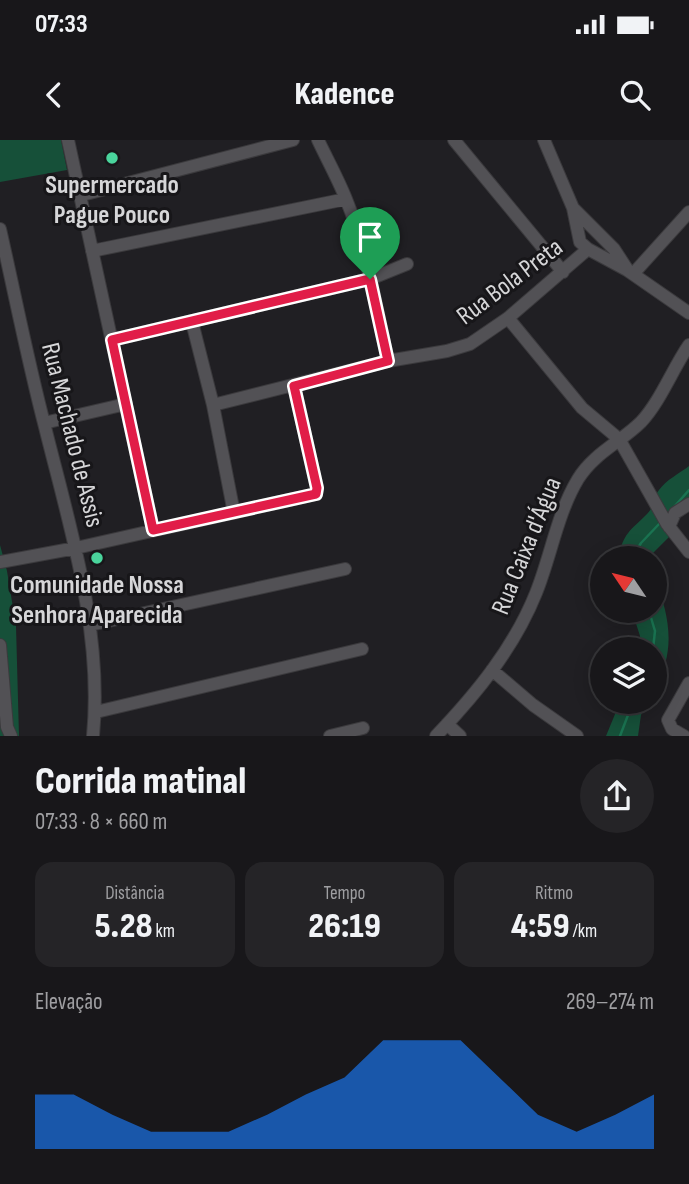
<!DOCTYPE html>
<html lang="pt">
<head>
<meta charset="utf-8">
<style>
  :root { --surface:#18171a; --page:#252427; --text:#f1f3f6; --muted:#9f9fa2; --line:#363639; --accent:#1a73e8 }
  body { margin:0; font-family:"Sofia Sans Condensed",sans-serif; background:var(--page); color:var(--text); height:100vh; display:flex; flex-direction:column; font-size:26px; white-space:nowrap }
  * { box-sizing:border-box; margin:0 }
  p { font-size:23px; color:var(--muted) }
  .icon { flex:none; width:38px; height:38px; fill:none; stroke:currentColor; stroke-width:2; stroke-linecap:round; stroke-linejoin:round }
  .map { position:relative; height:596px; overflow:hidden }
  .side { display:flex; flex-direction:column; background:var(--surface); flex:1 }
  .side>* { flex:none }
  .needle { width:46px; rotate:305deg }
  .fabs { position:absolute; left:590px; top:406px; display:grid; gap:14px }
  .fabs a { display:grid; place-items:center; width:77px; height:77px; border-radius:50%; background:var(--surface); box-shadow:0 4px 18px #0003,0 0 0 2px var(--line); font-size:35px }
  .pin { position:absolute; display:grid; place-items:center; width:60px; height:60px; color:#fff; margin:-72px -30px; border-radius:50% 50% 50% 0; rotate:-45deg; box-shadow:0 0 7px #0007 }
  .pin .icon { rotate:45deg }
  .round { display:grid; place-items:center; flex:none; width:74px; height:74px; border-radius:37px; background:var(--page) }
  .summary { display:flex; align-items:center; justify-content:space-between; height:119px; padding:0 35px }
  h1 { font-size:38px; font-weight:800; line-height:52px }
  .metrics { display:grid; grid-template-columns:repeat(3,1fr); gap:10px; height:119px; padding:7px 35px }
  .metrics div { display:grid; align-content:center; border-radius:18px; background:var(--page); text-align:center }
  .metrics b { font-size:35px; font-weight:800 }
  .metrics small { font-size:19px; font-weight:400 }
  .metrics p { font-size:19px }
  .chart { height:196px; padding:14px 35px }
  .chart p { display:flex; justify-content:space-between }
  .chart svg { width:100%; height:126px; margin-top:7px; fill:var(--accent); opacity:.7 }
  .status { display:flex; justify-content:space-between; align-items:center; height:49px; padding:0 35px; background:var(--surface); direction:ltr }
  .status svg { height:19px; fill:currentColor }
  header { display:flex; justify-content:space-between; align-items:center; height:91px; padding:0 35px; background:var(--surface); font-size:32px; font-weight:800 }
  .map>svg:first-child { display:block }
  .green { fill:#165039 }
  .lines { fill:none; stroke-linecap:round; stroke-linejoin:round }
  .stream { stroke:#1a7351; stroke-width:2.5 }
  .minor-casing { stroke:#3b3a3d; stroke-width:14 }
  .minor { stroke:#525155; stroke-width:12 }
  .route-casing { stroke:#fff; stroke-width:14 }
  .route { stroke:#e11d48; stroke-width:9 }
  .poi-dot { fill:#4ad49c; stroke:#171619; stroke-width:2.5 }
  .labels { text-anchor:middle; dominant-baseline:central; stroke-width:6; stroke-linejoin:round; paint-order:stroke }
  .poi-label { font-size:26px; font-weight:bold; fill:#d6d6d8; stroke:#171619 }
  .street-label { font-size:26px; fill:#d6d6d8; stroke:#171619 }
</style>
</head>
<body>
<div class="status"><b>07:33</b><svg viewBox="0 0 49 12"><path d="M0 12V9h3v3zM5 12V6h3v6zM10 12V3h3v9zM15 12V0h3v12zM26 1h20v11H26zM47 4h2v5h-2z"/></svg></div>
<header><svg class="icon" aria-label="back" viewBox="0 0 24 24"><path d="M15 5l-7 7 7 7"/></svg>Kadence<svg class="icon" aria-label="search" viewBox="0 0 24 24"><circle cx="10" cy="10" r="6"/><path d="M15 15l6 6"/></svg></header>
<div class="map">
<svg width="689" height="596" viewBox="0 0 689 596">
  <rect width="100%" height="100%" fill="#201f23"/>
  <path class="green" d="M0,0H61L67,30L0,42Z
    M689,326V363L679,375L670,396L648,418H618C624,392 630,391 647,374C655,366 653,357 659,350C666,340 680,333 689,326Z
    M0,405L7,431L16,486L19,596H0Z
    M655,439C670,477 676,511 655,548L654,509H640V496L632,471H654Z
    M620,562H647L641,575L638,596H606Z"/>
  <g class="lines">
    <path class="stream" d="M674,367L689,350
      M632,418L641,403L660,383
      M649,471L655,491L653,509
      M620,596L633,562"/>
    <defs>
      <path id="minor" d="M68,0L153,390
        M318,0C327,19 338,39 346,59C367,110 376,167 388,221
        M454,0L563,132
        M544,0L573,68L580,102L588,109L627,130L689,173
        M82,55L293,0
        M573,68L614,109L627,129
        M0,89C15,155 28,222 45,287C70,388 103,491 93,596
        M92,111L346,59
        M633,134L689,72
        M508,178L582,268L619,299L667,384L689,412
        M192,182L213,265L234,373
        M112,200L370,139L407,124
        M213,265L388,221L447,211L470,204L508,178L588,109
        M44,283L126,264
        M669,387L675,373L689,364
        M0,422L76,408L316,354L317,348L294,246
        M90,485L345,429
        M0,505L7,587L11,596
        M492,530L533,565L577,596
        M96,572L362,509
        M447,584L460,596
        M330,596L363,588
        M436,596C476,554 514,508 536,453C551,416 557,374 578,339C594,313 621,302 641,282C660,262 673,228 689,205
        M684,596L672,589L668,580L689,543"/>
    </defs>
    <use href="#minor" class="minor-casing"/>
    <use href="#minor" class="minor"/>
  </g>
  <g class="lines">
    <defs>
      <path id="route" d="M370,139L388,221L294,246L317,348L316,354L153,390L112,200Z"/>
    </defs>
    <use href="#route" class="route-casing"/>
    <use href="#route" class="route"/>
  </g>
  <g class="poi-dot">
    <circle cx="112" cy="18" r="7"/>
    <circle cx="97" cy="418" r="7"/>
  </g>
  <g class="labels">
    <g class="poi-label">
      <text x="112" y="45">Supermercado<tspan x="112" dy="30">Pague Pouco</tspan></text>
      <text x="97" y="445">Comunidade Nossa<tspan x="97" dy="30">Senhora Aparecida</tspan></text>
    </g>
    <g class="street-label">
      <text transform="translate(510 142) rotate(-37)">Rua Bola Preta</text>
      <text transform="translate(72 295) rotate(76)">Rua Machado de Assis</text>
      <text transform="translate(527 406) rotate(-68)">Rua Caixa d'Água</text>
    </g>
  </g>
</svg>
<div class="fabs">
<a><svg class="needle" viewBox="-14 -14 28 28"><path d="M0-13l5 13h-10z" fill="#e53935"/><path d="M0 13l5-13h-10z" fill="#9f9fa2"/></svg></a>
<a><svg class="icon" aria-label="layers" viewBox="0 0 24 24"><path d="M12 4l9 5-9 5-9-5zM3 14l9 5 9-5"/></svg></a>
</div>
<div class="pin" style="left:370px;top:139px;background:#1e9e55"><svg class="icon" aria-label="arrive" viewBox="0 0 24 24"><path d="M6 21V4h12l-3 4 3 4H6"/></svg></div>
</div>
<section class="side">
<div class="summary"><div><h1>Corrida matinal</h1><p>07:33 · 8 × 660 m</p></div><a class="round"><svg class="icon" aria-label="share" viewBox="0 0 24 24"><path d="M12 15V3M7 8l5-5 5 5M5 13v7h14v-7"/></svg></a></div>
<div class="metrics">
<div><p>Distância</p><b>5.28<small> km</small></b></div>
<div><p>Tempo</p><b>26:19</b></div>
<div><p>Ritmo</p><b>4:59<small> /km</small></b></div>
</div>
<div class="chart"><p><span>Elevação</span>269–274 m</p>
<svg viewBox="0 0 160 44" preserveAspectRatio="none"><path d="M0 44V25L10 25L20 32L30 38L40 38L50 38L60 32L70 25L80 19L90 6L100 6L110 6L120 19L130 32L140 38L150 32L160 25V44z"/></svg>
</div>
</section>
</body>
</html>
